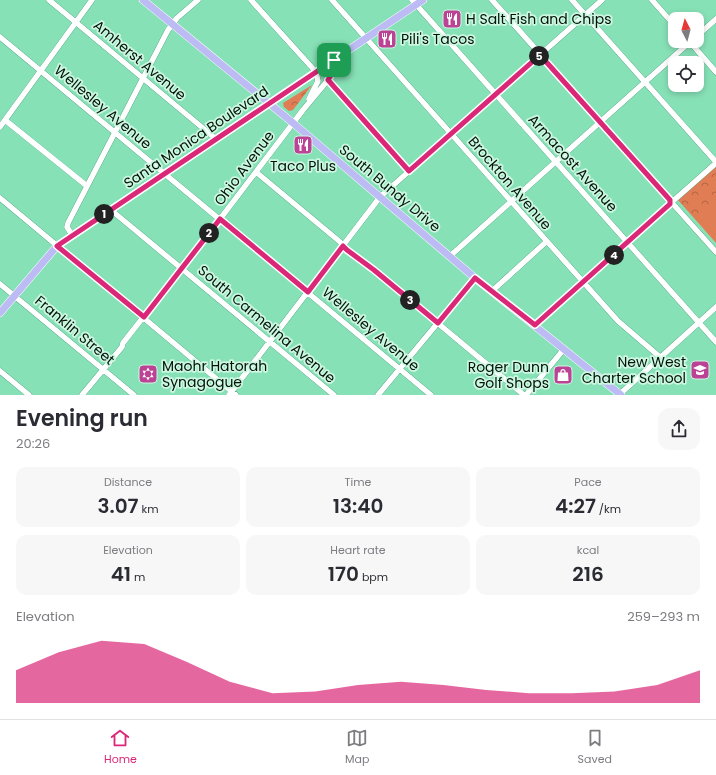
<!DOCTYPE html>
<html lang="en">
<head>
<meta charset="utf-8">
<style>
  :root { --surface:#fff; --page:#f7f7f7; --text:#2b2b33; --muted:#7c7c81; --line:#e1e1e2; --accent:#db2777 }
  body { margin:0; font-family:Poppins,sans-serif; background:var(--page); color:var(--text); height:100vh; display:flex; flex-direction:column; font-size:15px; white-space:nowrap }
  * { box-sizing:border-box; margin:0 }
  p { font-size:13px; color:var(--muted) }
  .icon { flex:none; width:22px; height:22px; fill:none; stroke:currentColor; stroke-width:2; stroke-linecap:round; stroke-linejoin:round }
  .map { position:relative; height:395px; overflow:hidden }
  .sheet { display:flex; flex-direction:column; background:var(--surface); flex:1 }
  .sheet>* { flex:none }
  .needle { width:26px; rotate:354deg }
  .buttons { position:absolute; left:668px; top:12px; display:grid; gap:8px }
  .buttons a { display:grid; place-items:center; width:36px; height:36px; border-radius:8px; background:var(--surface); box-shadow:0 2px 6px #0003; font-size:20px }
  .pin { position:absolute; display:grid; place-items:center; width:34px; height:34px; color:#fff; margin:-17px; border-radius:8px; box-shadow:0 2px 6px #0006 }
  .km { position:absolute; width:20px; height:20px; margin:-10px; border-radius:50%; background:#222; color:#fff; font-size:11px; line-height:20px; text-align:center }
  .round { display:grid; place-items:center; flex:none; width:42px; height:42px; border-radius:12px; background:var(--page) }
  .overview { display:flex; align-items:center; justify-content:space-between; height:68px; padding:0 16px }
  h1 { font-size:22px; font-weight:600; line-height:30px }
  .metrics { display:grid; grid-template-columns:repeat(3,1fr); gap:6px; height:68px; padding:4px 16px }
  .metrics div { display:grid; align-content:center; border-radius:10px; background:var(--page); text-align:center }
  .metrics b { font-size:20px; font-weight:600 }
  .metrics small { font-size:11px; font-weight:400 }
  .metrics p { font-size:11px }
  .chart { height:112px; padding:8px 16px }
  .chart p { display:flex; justify-content:space-between }
  .chart svg { width:100%; height:72px; margin-top:4px; fill:var(--accent); opacity:.7 }
  .tabs { display:flex; justify-content:space-around; align-items:center; height:56px; border-top:1px solid var(--line); background:var(--surface); font-size:11px; color:var(--muted) }
  .tabs a { display:grid; justify-items:center; gap:2px }
  .tabs .current { color:var(--accent) }
  .map>svg:first-child { display:block }
  .park { fill:url(#park-crowns) }
  .garden { fill:#e07d54 }
  .lines { fill:none; stroke-linecap:round; stroke-linejoin:round }
  .minor-casing { stroke:#3b9670; stroke-width:6 }
  .major-casing { stroke:#fff; stroke-width:8 }
  .minor { stroke:#fff; stroke-width:5.5 }
  .major { stroke:#bcbbf4; stroke-width:7 }
  .route-casing { stroke:#fff; stroke-width:8 }
  .route { stroke:#db2777; stroke-width:5 }
  .labels { text-anchor:middle; dominant-baseline:central; stroke-width:3.5; stroke-linejoin:round; paint-order:stroke }
  .poi-label { font-size:14px; fill:#001308; stroke:#cdf7e1; text-anchor:start }
  .street-label { font-size:14px; fill:#001308; stroke:#cdf7e1 }
</style>
</head>
<body>
<div class="map">
<svg width="716" height="395" viewBox="0 0 716 395">
  <defs>
    <pattern id="park-crowns" width="20" height="18" patternUnits="userSpaceOnUse"><rect width="20" height="18" fill="#e07d54"/><path d="M2 6a3 3 0 1 1 6 0M12 15a3 3 0 1 1 6 0" fill="none" stroke="#b36544"/></pattern>
  </defs>
  <rect width="100%" height="100%" fill="#87e1b7"/>
  <path class="park" d="M312,85L293,110L289,111L284,107L283,103Z
    M716,166V243L678,200Z"/>
  <path class="garden" d="M716,200V237L697,216Z"/>
  <g class="lines">
    <defs>
      <path id="minor" d="M49,0L216,139
        M251,0L316,72L318,81L309,99
        M332,0L618,321L660,357
        M412,0L716,342
        M492,0L670,200
        M572,0L716,162
        M652,0L675,26
        M697,36L716,19
        M0,37L431,395
        M689,41L716,72
        M328,80L409,171
        M5,120L87,186
        M0,127L92,0
        M256,172L339,241C349,252 360,262 374,270L524,395
        M0,198L236,395
        M673,201L716,163
        M673,204L716,252
        M111,210L334,395
        M72,235L67,227L68,223L168,30L177,18L198,0
        M450,256L691,41
        M0,284L134,395
        M492,291L546,242
        M535,325L670,204
        M0,371L29,395
        M620,394L716,307
        M82,395L122,347L123,343L217,223L303,110L328,80L333,72L334,60
        M229,395L380,197L602,0
        M378,395L475,278
        M526,395L564,349"/>
      <path id="major" d="M143,0L293,123L475,278L621,395
        M0,313L57,246L423,0"/>
    </defs>
    <use href="#minor" class="minor-casing"/>
    <use href="#major" class="major-casing"/>
    <use href="#minor" class="minor"/>
    <use href="#major" class="major"/>
  </g>
  <g class="lines">
    <defs>
      <path id="route" d="M540,55L670,200V204L535,325L475,278L438,323L374,270L347,250L343,246L308,292L220,219L144,317L57,246L334,60L333,72L328,80L409,171Z"/>
    </defs>
    <use href="#route" class="route-casing"/>
    <use href="#route" class="route"/>
  </g>
  <defs>
    <symbol id="restaurant-square" viewBox="-11 -11 22 22"><rect x="-9" y="-9" width="18" height="18" rx="4" fill="#bc4295" stroke="#cdf7e1"/><path d="M-5-6h1v4h1v-4h1v4h1v-4h1v5L-1.5 .5V6h-2V.5L-5-1ZM5-6V6H3V1.5H1.5Q1.5-4 5-6Z" fill="#fff"/></symbol>
    <symbol id="school-square" viewBox="-11 -11 22 22"><rect x="-9" y="-9" width="18" height="18" rx="4" fill="#bc4295" stroke="#cdf7e1"/><path d="M0-5L7-2L0 1L-7-2ZM-4 1L0 2.5L4 1V4Q0 6-4 4Z" fill="#fff"/></symbol>
    <symbol id="synagogue-square" viewBox="-11 -11 22 22"><rect x="-9" y="-9" width="18" height="18" rx="4" fill="#bc4295" stroke="#cdf7e1"/><path d="M0-6.5L5.6 3.2H-5.6ZM0 6.5L5.6-3.2H-5.6Z" fill="#fff"/></symbol>
    <symbol id="shop-square" viewBox="-11 -11 22 22"><rect x="-9" y="-9" width="18" height="18" rx="4" fill="#bc4295" stroke="#cdf7e1"/><path d="M-5-2.5h2.3a2.7 3.5 0 0 1 5.4 0H5L5.5 6h-11ZM-1.5-2.5h3a1.5 2.3 0 0 0-3 0Z" fill="#fff"/></symbol>
  </defs>
  <g fill-rule="evenodd">
    <use href="#restaurant-square" x="441" y="8" width="22" height="22"/>
    <use href="#restaurant-square" x="376" y="28" width="22" height="22"/>
    <use href="#restaurant-square" x="292" y="134" width="22" height="22"/>
    <use href="#school-square" x="689" y="359" width="22" height="22"/>
    <use href="#synagogue-square" x="137" y="363" width="22" height="22"/>
    <use href="#shop-square" x="552" y="364" width="22" height="22"/>
  </g>
  <g class="labels">
    <g class="poi-label">
      <text x="466" y="19">H Salt Fish and Chips</text>
      <text x="401" y="39">Pili's Tacos</text>
      <text x="303" y="166" text-anchor="middle">Taco Plus</text>
      <text x="686" y="362" text-anchor="end">New West<tspan x="686" dy="16">Charter School</tspan></text>
      <text x="162" y="366">Maohr Hatorah<tspan x="162" dy="16">Synagogue</tspan></text>
      <text x="549" y="367" text-anchor="end">Roger Dunn<tspan x="549" dy="16">Golf Shops</tspan></text>
    </g>
    <g class="street-label">
      <text transform="translate(140 60) rotate(40)">Amherst Avenue</text>
      <text transform="translate(103 107) rotate(40)">Wellesley Avenue</text>
      <text transform="translate(196 137) rotate(-34)">Santa Monica Boulevard</text>
      <text transform="translate(573 163) rotate(48)">Armacost Avenue</text>
      <text transform="translate(244 168) rotate(-53)">Ohio Avenue</text>
      <text transform="translate(510 183) rotate(49)">Brockton Avenue</text>
      <text transform="translate(390 188) rotate(40)">South Bundy Drive</text>
      <text transform="translate(267 324) rotate(40)">South Carmelina Avenue</text>
      <text transform="translate(371 329) rotate(40)">Wellesley Avenue</text>
      <text transform="translate(75 330) rotate(40)">Franklin Street</text>
    </g>
  </g>
</svg>
<div class="buttons">
<a><svg class="needle" viewBox="-14 -14 28 28"><path d="M0-13l5 13h-10z" fill="#e53935"/><path d="M0 13l5-13h-10z" fill="#7c7c81"/></svg></a>
<a><svg class="icon" aria-label="locate" viewBox="0 0 24 24"><circle cx="12" cy="12" r="6"/><path d="M12 2v4M12 18v4M2 12h4M18 12h4"/></svg></a>
</div>
<div class="pin" style="left:334px;top:60px;background:#1e9e55"><svg class="icon" aria-label="arrive" viewBox="0 0 24 24"><path d="M6 21V4h12l-3 4 3 4H6"/></svg></div>
<b class="km" style="left:104px;top:214px">1</b>
<b class="km" style="left:209px;top:233px">2</b>
<b class="km" style="left:410px;top:300px">3</b>
<b class="km" style="left:614px;top:255px">4</b>
<b class="km" style="left:539px;top:56px">5</b>
</div>
<section class="sheet">
<div class="overview"><div><h1>Evening run</h1><p>20:26</p></div><a class="round"><svg class="icon" aria-label="share" viewBox="0 0 24 24"><path d="M12 15V3M7 8l5-5 5 5M5 13v7h14v-7"/></svg></a></div>
<div class="metrics">
<div><p>Distance</p><b>3.07<small> km</small></b></div>
<div><p>Time</p><b>13:40</b></div>
<div><p>Pace</p><b>4:27<small> /km</small></b></div>
</div>
<div class="metrics">
<div><p>Elevation</p><b>41<small> m</small></b></div>
<div><p>Heart rate</p><b>170<small> bpm</small></b></div>
<div><p>kcal</p><b>216</b></div>
</div>
<div class="chart"><p><span>Elevation</span>259–293 m</p>
<svg viewBox="0 0 160 44" preserveAspectRatio="none"><path d="M0 44V24L10 13L20 6L30 8L40 19L50 31L60 38L70 37L80 33L90 31L100 33L110 36L120 38L130 38L140 37L150 33L160 24V44z"/></svg>
</div>
</section>
<nav class="tabs">
<a class="current"><svg class="icon" aria-label="home" viewBox="0 0 24 24"><path d="M3 11l9-7 9 7M6 9v11h12V9"/></svg>Home</a>
<a><svg class="icon" aria-label="map" viewBox="0 0 24 24"><path d="M3 6l6-2 6 2 6-2v14l-6 2-6-2-6 2zM9 4v14M15 6v14"/></svg>Map</a>
<a><svg class="icon" aria-label="saved" viewBox="0 0 24 24"><path d="M7 4h10v16l-5-4-5 4z"/></svg>Saved</a>
</nav>
</body>
</html>
